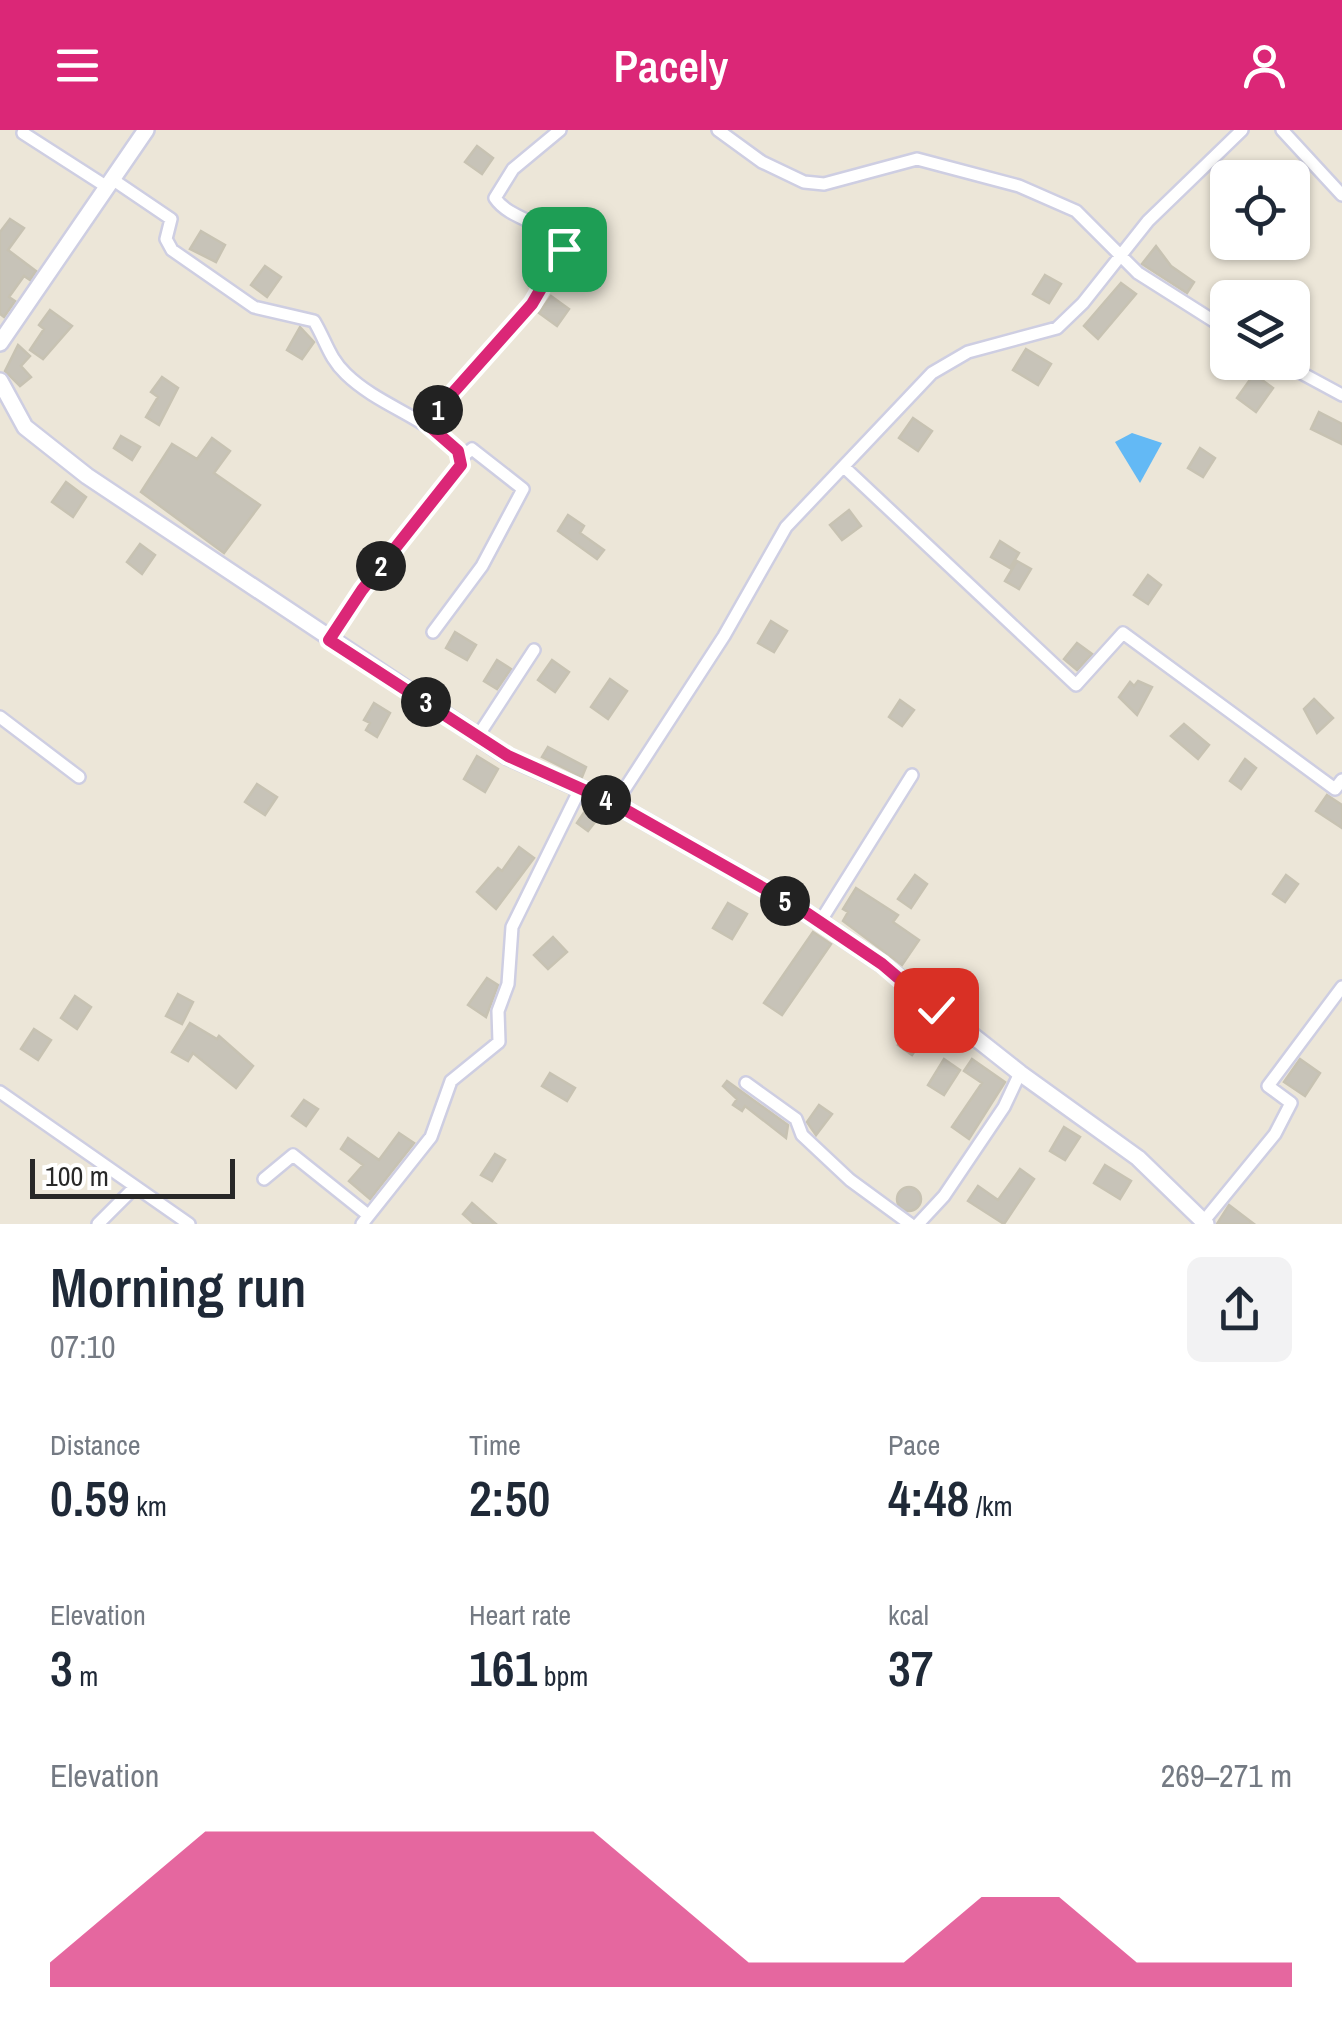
<!DOCTYPE html>
<html lang="en">
<head>
<meta charset="utf-8">
<style>
  :root { --surface:#fff; --page:#f2f2f3; --text:#1f2937; --muted:#747a83; --accent:#db2777 }
  body { margin:0; font-family:"Archivo Narrow",sans-serif; background:var(--page); color:var(--text); height:100vh; display:flex; flex-direction:column; font-size:38px; white-space:nowrap }
  * { box-sizing:border-box; margin:0 }
  p { font-size:32px; color:var(--muted) }
  .icon { flex:none; width:55px; height:55px; fill:none; stroke:currentColor; stroke-width:2; stroke-linecap:round; stroke-linejoin:round }
  .map { position:relative; height:1094px; overflow:hidden }
  .sheet { display:flex; flex-direction:column; background:var(--surface); flex:1 }
  .sheet>* { flex:none }
  .fabs { position:absolute; left:1210px; top:30px; display:grid; gap:20px }
  .fabs a { display:grid; place-items:center; width:100px; height:100px; border-radius:15px; background:var(--surface); box-shadow:0 2px 8px #0004; font-size:50px }
  .scale { position:absolute; left:30px; bottom:25px; width:205px; box-sizing:border-box; padding-left:10px; border:5px solid #282828; border-top:0; font-size:28px; line-height:35px; white-space:nowrap; color:#282828; -webkit-text-stroke:8px #fff; paint-order:stroke }
  .pin { position:absolute; display:grid; place-items:center; width:85px; height:85px; color:#fff; margin:-42px; border-radius:20px; box-shadow:0 5px 15px #0006 }
  .km { position:absolute; width:50px; height:50px; margin:-25px; border-radius:50%; background:#222; color:#fff; font-size:28px; line-height:50px; text-align:center }
  .round { display:grid; place-items:center; flex:none; width:105px; height:105px; border-radius:15px; background:var(--page) }
  .head { display:flex; align-items:center; justify-content:space-between; height:170px; padding:0 50px }
  h1 { font-size:55px; font-weight:600; line-height:75px }
  .metrics { display:grid; grid-template-columns:repeat(3,1fr); gap:15px; height:170px; padding:10px 50px }
  .metrics div { display:grid; align-content:center }
  .metrics b { font-size:50px; font-weight:600 }
  .metrics small { font-size:28px; font-weight:400 }
  .metrics p { font-size:28px }
  .chart { height:280px; padding:20px 50px }
  .chart p { display:flex; justify-content:space-between }
  .chart svg { width:100%; height:180px; margin-top:10px; fill:var(--accent); opacity:.7 }
  header { display:flex; justify-content:space-between; align-items:center; height:130px; padding:0 50px; background:var(--accent); color:#fff; font-size:45px; font-weight:600 }
  .map>svg:first-child { display:block }
  .water { fill:#63b9f5 }
  .building { fill:#c7c3b8; stroke:#c7c2b2; stroke-width:2.5 }
  .lines { fill:none; stroke-linecap:round; stroke-linejoin:round }
  .minor-casing { stroke:#cecee2; stroke-width:16 }
  .secondary-casing { stroke:#cecee2; stroke-width:20 }
  .minor { stroke:#fff; stroke-width:11 }
  .secondary { stroke:#fff; stroke-width:15 }
  .route-casing { stroke:#fff; stroke-width:20 }
  .route { stroke:#db2777; stroke-width:12 }
</style>
</head>
<body>
<header><svg class="icon" aria-label="menu" viewBox="0 0 24 24"><path d="M4 6h16M4 12h16M4 18h16"/></svg>Pacely<svg class="icon" aria-label="person" viewBox="0 0 24 24"><circle cx="12" cy="8" r="4"/><path d="M4 21q1-7 8-7t8 7"/></svg></header>
<div class="map">
<svg width="1342" height="1094" viewBox="0 0 1342 1094">
  <rect width="100%" height="100%" fill="#ece6d8"/>
  <path class="water" d="M1132,303L1162,313L1140,353L1115,312Z"/>
  <path class="building" d="M477,16L493,28L482,44L465,32Z
    M10,89L24,98L8,120L36,141L30,150L24,146L9,167L15,171L4,187L0,184V102Z
    M201,101L225,115L216,132L190,119Z
    M1156,116L1171,136L1194,152L1187,163L1142,134Z
    M265,136L281,147L267,167L251,155Z
    M1045,145L1061,154L1049,173L1033,164Z
    M1121,153L1136,164L1098,209L1084,196Z
    M551,166L569,179L557,196L539,183Z
    M50,180L72,196L43,229L30,220L44,199L39,195Z
    M300,197L314,212L302,229L287,220Z
    M18,215L30,226L21,236L31,247L20,256L5,241Z
    M1026,219L1051,234L1038,255L1013,240Z
    M1254,244L1273,258L1256,282L1237,268Z
    M162,247L178,258L159,295L146,287L158,267L151,262Z
    M1319,282L1342,294V314L1311,299Z
    M913,288L932,301L918,321L899,308Z
    M121,306L140,317L132,330L114,318Z
    M212,308L230,321L214,343L260,375L224,423L141,362L172,314L197,329Z
    M1200,318L1215,328L1203,347L1188,338Z
    M66,352L86,367L73,387L52,372Z
    M849,380L861,396L842,410L830,395Z
    M568,385L584,396L580,403L604,420L597,429L558,401Z
    M1000,411L1019,423L1010,438L991,427Z
    M140,414L155,425L142,444L127,432Z
    M1017,431L1031,439L1019,459L1005,451Z
    M1148,445L1161,455L1148,474L1134,465Z
    M771,491L787,501L774,522L758,513Z
    M455,502L476,515L467,530L446,518Z
    M1077,513L1092,524L1077,540L1064,529Z
    M497,530L511,539L497,559L484,551Z
    M552,530L569,542L555,562L538,550Z
    M610,549L627,561L608,589L591,577Z
    M1138,551L1152,557L1137,585L1119,567L1130,552L1134,556Z
    M1314,569L1333,588L1317,603L1304,579Z
    M900,570L914,580L902,596L889,587Z
    M374,573L390,583L377,607L366,600L370,593L364,590Z
    M1184,594L1209,615L1198,629L1171,606Z
    M548,617L586,637L582,647L542,627Z
    M477,626L498,639L485,662L464,649Z
    M1245,629L1256,638L1241,659L1230,651Z
    M257,654L277,667L265,685L245,672Z
    M1327,665L1342,675V698L1316,681Z
    M589,675L602,683L588,701L577,693Z
    M519,717L534,728L496,779L477,762L498,738L502,741Z
    M915,745L927,754L911,778L898,769Z
    M1286,745L1298,754L1285,772L1273,764Z
    M856,758L898,785L893,792L919,810L902,835L843,791L848,782L843,779Z
    M728,773L747,784L732,809L713,798Z
    M813,802L831,814L782,885L764,873Z
    M553,807L567,822L548,839L534,825Z
    M487,848L498,855L486,887L468,875Z
    M178,864L193,872L182,894L166,886Z
    M75,866L91,877L77,899L61,888Z
    M914,892L928,902L912,925L898,915Z
    M190,893L217,909L219,906L253,936L236,958L193,923L188,931L172,922Z
    M34,899L51,910L38,930L21,919Z
    M944,929L960,940L944,965L928,955Z
    M972,929L1005,952L969,1009L952,997L982,953L964,941Z
    M1300,929L1320,943L1305,966L1284,952Z
    M550,943L575,958L567,971L542,956Z
    M727,951L788,995L786,1008L745,976L742,981L733,975L737,969L723,956Z
    M304,970L318,979L306,996L292,986Z
    M819,975L832,984L816,1005L807,992Z
    M1064,997L1080,1007L1065,1030L1050,1021Z
    M399,1003L414,1013L370,1069L349,1051L363,1035L341,1019L348,1008L379,1030Z
    M495,1024L505,1030L492,1051L481,1045Z
    M1105,1035L1131,1051L1120,1069L1094,1053Z
    M1020,1039L1034,1049L1004,1094L968,1071L978,1056L998,1070Z
    M897 1069a12 12 0 1 1 24 0a12 12 0 1 1-24 0Z
    M472,1073L496,1094H474L463,1084Z
    M1229,1075L1254,1094H1217Z"/>
  <g class="lines">
    <defs>
      <path id="minor" d="M718,0L762,32L804,52L824,54L917,29L1019,56L1076,81L1138,143L1228,200
        M1282,0L1342,65
        M23,3L107,57
        M112,49L171,89L166,109L172,120L254,177L314,191C326,211 329,228 346,244C381,278 432,288 462,327L457,342L362,460L329,510
        M1281,232L1342,265
        M425,293L532,175L564,119C553,92 511,92 495,68L513,39L560,0
        M844,337L1076,555L1123,503L1335,659L1342,650
        M433,502L482,436L523,359L472,319L462,327
        M0,587L79,647
        M478,606L534,520
        M615,674L724,506L786,397L932,243L968,222L1057,198L1083,173L1148,91L1242,0
        M820,792L912,645
        M746,953L796,989L802,1005L850,1050L910,1094
        M0,962L189,1094
        M264,1049L293,1025L368,1085
        M1203,1092L1275,1004L1291,973L1268,956L1342,857
        M98,1094L133,1059
        M362,1094L431,1007L451,951L499,912L498,881L508,854L512,797L580,659
        M918,1094L944,1066L1004,977L1020,943"/>
      <path id="secondary" d="M0,213L146,0
        M0,251L25,297L87,346L507,626L615,674L802,780L882,834L1020,943L1138,1028L1206,1094"/>
    </defs>
    <use href="#minor" class="minor-casing"/>
    <use href="#secondary" class="secondary-casing"/>
    <use href="#minor" class="minor"/>
    <use href="#secondary" class="secondary"/>
  </g>
  <g class="lines">
    <defs>
      <path id="route" d="M564,119L532,174L426,293L458,321L461,335L362,460L329,510L508,626L615,674L802,780L882,834L936,880"/>
    </defs>
    <use href="#route" class="route-casing"/>
    <use href="#route" class="route"/>
  </g>
</svg>
<div class="fabs">
<a><svg class="icon" aria-label="locate" viewBox="0 0 24 24"><circle cx="12" cy="12" r="6"/><path d="M12 2v4M12 18v4M2 12h4M18 12h4"/></svg></a>
<a><svg class="icon" aria-label="layers" viewBox="0 0 24 24"><path d="M12 4l9 5-9 5-9-5zM3 14l9 5 9-5"/></svg></a>
</div>
<div class="scale">100 m</div>
<div class="pin" style="left:564px;top:119px;background:#1e9e55"><svg class="icon" aria-label="arrive" viewBox="0 0 24 24"><path d="M6 21V4h12l-3 4 3 4H6"/></svg></div>
<div class="pin" style="left:936px;top:880px;background:#d93025"><svg class="icon" aria-label="check" viewBox="0 0 24 24"><path d="M5 12l5 5 9-10"/></svg></div>
<b class="km" style="left:438px;top:280px">1</b>
<b class="km" style="left:381px;top:436px">2</b>
<b class="km" style="left:426px;top:572px">3</b>
<b class="km" style="left:606px;top:670px">4</b>
<b class="km" style="left:785px;top:771px">5</b>
</div>
<section class="sheet">
<div class="head"><div><h1>Morning run</h1><p>07:10</p></div><a class="round"><svg class="icon" aria-label="share" viewBox="0 0 24 24"><path d="M12 15V3M7 8l5-5 5 5M5 13v7h14v-7"/></svg></a></div>
<div class="metrics">
<div><p>Distance</p><b>0.59<small> km</small></b></div>
<div><p>Time</p><b>2:50</b></div>
<div><p>Pace</p><b>4:48<small> /km</small></b></div>
</div>
<div class="metrics">
<div><p>Elevation</p><b>3<small> m</small></b></div>
<div><p>Heart rate</p><b>161<small> bpm</small></b></div>
<div><p>kcal</p><b>37</b></div>
</div>
<div class="chart"><p><span>Elevation</span>269–271 m</p>
<svg viewBox="0 0 160 44" preserveAspectRatio="none"><path d="M0 44V38L10 22L20 6L30 6L40 6L50 6L60 6L70 6L80 22L90 38L100 38L110 38L120 22L130 22L140 38L150 38L160 38V44z"/></svg>
</div>
</section>
</body>
</html>
